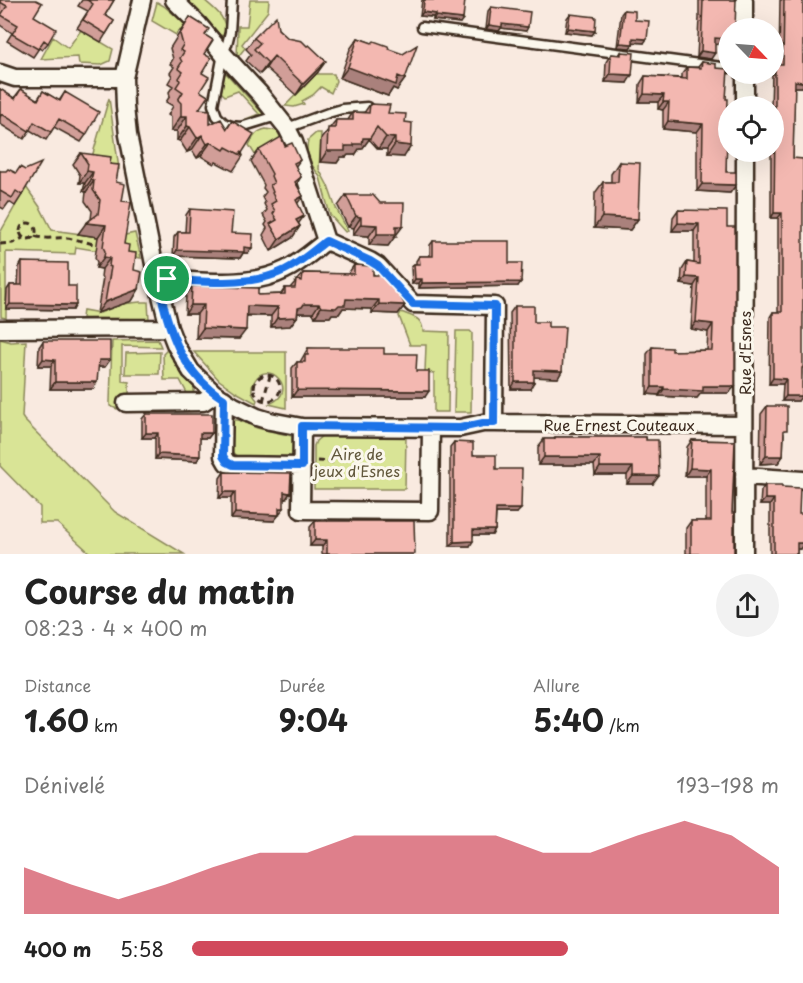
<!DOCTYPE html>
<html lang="fr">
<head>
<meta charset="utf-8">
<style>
  :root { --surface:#fff; --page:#f2f2f2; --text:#222; --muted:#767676; --accent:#d1495b }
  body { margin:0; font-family:"Playpen Sans",sans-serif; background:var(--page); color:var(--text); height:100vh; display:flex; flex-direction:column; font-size:22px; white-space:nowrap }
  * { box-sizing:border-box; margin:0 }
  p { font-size:20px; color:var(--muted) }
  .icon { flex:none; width:33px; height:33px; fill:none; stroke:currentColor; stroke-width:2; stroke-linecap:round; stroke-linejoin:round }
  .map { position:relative; height:554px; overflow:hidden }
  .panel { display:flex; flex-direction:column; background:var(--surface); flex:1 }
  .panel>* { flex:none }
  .needle { width:39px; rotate:115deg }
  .controls { position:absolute; left:718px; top:18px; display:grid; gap:12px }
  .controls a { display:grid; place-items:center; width:66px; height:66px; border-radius:50%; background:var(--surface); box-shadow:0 6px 24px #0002; font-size:30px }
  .pin { position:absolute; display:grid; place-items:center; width:51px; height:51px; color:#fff; margin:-26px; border:3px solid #fff; border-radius:50%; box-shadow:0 2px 6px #0007 }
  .round { display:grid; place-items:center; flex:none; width:63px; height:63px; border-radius:32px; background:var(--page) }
  .headline { display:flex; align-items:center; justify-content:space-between; height:102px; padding:0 24px }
  h1 { font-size:33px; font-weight:700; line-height:45px }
  .metrics { display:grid; grid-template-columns:repeat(3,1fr); gap:9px; height:102px; padding:6px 24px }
  .metrics div { display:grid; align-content:center }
  .metrics b { font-size:30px; font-weight:700 }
  .metrics small { font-size:16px; font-weight:400 }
  .metrics p { font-size:16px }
  .chart { height:168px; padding:12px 24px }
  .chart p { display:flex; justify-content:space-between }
  .chart svg { width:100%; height:108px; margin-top:6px; fill:var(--accent); opacity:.7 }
  ul { padding:0 24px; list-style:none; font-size:20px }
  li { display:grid; grid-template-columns:96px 72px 1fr; align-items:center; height:45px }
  li i { height:15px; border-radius:8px; background:var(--accent) }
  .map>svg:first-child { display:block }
  .green { fill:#d9e496; stroke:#8a875a; stroke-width:1.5 }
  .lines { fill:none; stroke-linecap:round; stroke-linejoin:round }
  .service-casing { stroke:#3b2a1e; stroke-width:13 }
  .minor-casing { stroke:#3b2a1e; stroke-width:21 }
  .path { stroke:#3b2a1e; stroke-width:3; stroke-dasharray:6 4.5; stroke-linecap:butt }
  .service { stroke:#fbf7ec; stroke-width:8 }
  .minor { stroke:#fbf7ec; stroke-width:16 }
  .wall { fill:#d19e98; stroke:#3b2a1e; stroke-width:1.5 }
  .shaded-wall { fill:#aa817c; stroke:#3b2a1e; stroke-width:1.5 }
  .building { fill:#f3b8b1; stroke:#3b2a1e; stroke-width:1.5 }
  .route-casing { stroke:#fff; stroke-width:12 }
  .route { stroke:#1a73e8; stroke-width:8 }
  .labels { text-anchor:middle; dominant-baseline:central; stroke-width:6; stroke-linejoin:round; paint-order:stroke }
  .street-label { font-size:15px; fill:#3b2a1e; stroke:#fbf7ec }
  .park-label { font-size:15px; fill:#62583c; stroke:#fbf7ec }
</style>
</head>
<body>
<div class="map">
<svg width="803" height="554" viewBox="0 0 803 554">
  <rect width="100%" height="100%" fill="#f9eae0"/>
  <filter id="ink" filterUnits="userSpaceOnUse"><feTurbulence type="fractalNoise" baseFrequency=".0167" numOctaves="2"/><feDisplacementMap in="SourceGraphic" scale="12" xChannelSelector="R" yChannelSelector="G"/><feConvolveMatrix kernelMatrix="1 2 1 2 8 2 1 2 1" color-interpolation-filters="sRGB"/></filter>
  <g filter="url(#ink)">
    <path class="green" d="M185,0H204C217,11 226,17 226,34L224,36L220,35L199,12Z
      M250,0H269L268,11L242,44L245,48L237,58L238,26H247Z
      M157,2L164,6L186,25L182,30L178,31L176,35L152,21Z
      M81,30L113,49L110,61L101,65L79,64L78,57L41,59L53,37L68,48Z
      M225,72L266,117L252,121L246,119L259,114L238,91L225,96L221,92Z
      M316,74H334L336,81L331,93L321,87L313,95L302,101L304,104L294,107L285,106Z
      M109,98L119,169L90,164Z
      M266,129L277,131L283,142L257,158L249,145C254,136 256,131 266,129Z
      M316,133H321L319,169L328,186L335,206L348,231L345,232L330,215L320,177L312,165L307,151V147L308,140Z
      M26,187L40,207L52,230L111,238L135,233L141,258L76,247L75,254L6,252V318L1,317L0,233Z
      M140,302H148L149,319L82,318L83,310L100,313L122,304Z
      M401,312C413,317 422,317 423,331L449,332L448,412H434V373L425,372L426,345H410L399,316Z
      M456,331H470L472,333L471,412H454Z
      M0,339L11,342L26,341L22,417L24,420L115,512L184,554H91L57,523H40V507L0,466Z
      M158,340L161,347L122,346V381L129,382V394L121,397L117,409L110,406V402L112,341Z
      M168,349L184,375L194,387V391L191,394L187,393L180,380H164L163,354Z
      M160,352L159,374H125L126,353Z
      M194,352H286V408L269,404C302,392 267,356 254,382C250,389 252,395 257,400L256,403L236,392L219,380Z
      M228,420H238L257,428L292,436V441H296V456L292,461C278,461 235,465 231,449C228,440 229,429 228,420Z
      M322,436H406L405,489H314V446L316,441Z"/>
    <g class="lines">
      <defs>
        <path id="service" d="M232,0L230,32L227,44L223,54L213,105L217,116L224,123L231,126L241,127L270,118H279
          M422,27L729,68
          M287,128L328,113L342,109L367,107"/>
        <path id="minor" d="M142,0L124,78L125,107L128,135L157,279L169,328L176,346L191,371L214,393L234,406L257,417L270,421L302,427L460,428L483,423H494L744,425
          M174,0L199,25L223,54L260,94L287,128L294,142L326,241L370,261L378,266L413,304L495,306L494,423
          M744,0V28
          M0,73L15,78H124
          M745,106V74
          M157,279C198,280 247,289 285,270C300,263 313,251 326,241
          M0,329L169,328
          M224,399L223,456L227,463L233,465L302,466
          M126,403L203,402L209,398L214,393
          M302,427L301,510L430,511L431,428
          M744,476L803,480
          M744,554L745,152"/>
      </defs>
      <use href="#service" class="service-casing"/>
      <use href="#minor" class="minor-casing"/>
      <path class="path" d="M20 231a8 8 0 1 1 16 0a8 8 0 1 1-16 0Z
        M35,236C45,240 55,237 65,238C77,239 89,243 101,246
        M0,244L13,243L23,238
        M254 388a13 13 0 1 1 26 0a13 13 0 1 1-26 0Z
        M263,401L270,376
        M317,461L333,462"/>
      <use href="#service" class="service"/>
      <use href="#minor" class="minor"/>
    </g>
    <path class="wall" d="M0,0L34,16L48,43L42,50L39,48L33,57L7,41L12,33L0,25V16L1,14L0,13Z
      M82,0H114L105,15L114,21L101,42L77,28L88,11L78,6Z
      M422,0H465L460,23L433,20V17L420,16Z
      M699,0H736L715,44L711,59L697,57L699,18Z
      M780,0H803V87H794L793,158L802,373L798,401H782L783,384H769L770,317L773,312H778V218H771V152H774V106H771L772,74H774V66L775,64H779Z
      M491,7L526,31L501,28L499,31L486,29L488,11Z
      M624,10L635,20L644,43L633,42V44L630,48L617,47L621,14Z
      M570,14L595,31L592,35L565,32L567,18Z
      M190,17L205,35L199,109L210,124L227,128L232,121L243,156L233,171L216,162L214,164L201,156L197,158L192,150L187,152L180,141L177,140V131H171V117L168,115L173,106L166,102L170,96L169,92L173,86L168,83L172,76L170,73L174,67L170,64L173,59L170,48L180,32Z
      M278,29L318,72L296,95L266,68L260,74L246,61L251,54L246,49L254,38Z
      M358,38L389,49L405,79L397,90L393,88L388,96L340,78L350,49Z
      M621,52L627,83L605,82L606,62L611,54L619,55Z
      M702,62L716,68L726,99V172L736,185L730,193L697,191V132L663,129V110L658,109V102H639L640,84L645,76L682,78V74L687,67H698Z
      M0,89L14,98L21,89L37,100L43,91L59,101L65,92L86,135L81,142L54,127L46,140L30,130L24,139L0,124Z
      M370,104L388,113L404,157L387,156V149H378L369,139L362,149H359L355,155H348L346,157H341L337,163L320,162L321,139L336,120H348L353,112L364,113Z
      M285,146L300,160L295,167L301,177L296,185L303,196L297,204L298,223L300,226L292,238L271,251L263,235L267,228L265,225L267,222L263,215L267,210L264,204L265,203L262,197L266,192L263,188L264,185L251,161L259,150Z
      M81,153L110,164L122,201L124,244L139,289L132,301L97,313L103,278L101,277L102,269L96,268L97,262L95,258L98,237L78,234L91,219L92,211L85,201L86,192L83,191L85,183H79L80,175L73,164Z
      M619,162L638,219L630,230L594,228L595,193L603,182H611V174Z
      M0,171L22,195L15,206L9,202L4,209L0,207Z
      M346,195L396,237H394L388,246L369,245V236L353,235L354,228L348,227L338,206Z
      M190,209L231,233L248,253H243L240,258L173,256L174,237L178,232H185L186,215Z
      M678,210L727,227L735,386L729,393H701L697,398L659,396V395L647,394V354L652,347L672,351L707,350L708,332L691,329L694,286L681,284L682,270L687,262L694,263V231H672L673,217Z
      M433,241L509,263L518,286L419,288V283L412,284L411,268L414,264H416V261L419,256H430V245Z
      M22,262L68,286L73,310L6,309L7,290L10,285H18L19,267Z
      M354,265L373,275L405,305L398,314L372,313V309L343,308L339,314H332L330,317H315L313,313H298L297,317L290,326L271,327V316H247L239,339L196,338L197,314H185L186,295L192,286L258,295L281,294L285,288H290L303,273L348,274Z
      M515,306L534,322L548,327L562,371L558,378L534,377L530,389H511L510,313Z
      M43,341L105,367H98L93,389H50L51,366H38L39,347Z
      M308,348L384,354L416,371L425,397H292V368L297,362H300Z
      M767,406L784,434L783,456L778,463L760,464L761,414Z
      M146,414L212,433L208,438H200L197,461L155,459V438H142V419Z
      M555,437H646L653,484H627V475H595L594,465H538V447L544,439H554Z
      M692,440L735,441L732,513L734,554H686V528L691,521H706V476H685L687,447Z
      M454,442L496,469L517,513H496L495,530L492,535H473L470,546H450V447Z
      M224,472L290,493L286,499H284L279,514L274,521L231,519V498H219L220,478Z
      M765,485L782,487L799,514L800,549H797V554H770V505H760L761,491Z
      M315,521L415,554H322V546H310V527Z"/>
    <path class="shaded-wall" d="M423,12L436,14L433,17L420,16Z
      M436,16L463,19L460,23L433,20Z
      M502,24L528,27L526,31L501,28L499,31L486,29L489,25Z
      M568,28L595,31L592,35L565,32Z
      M633,38L647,39L644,43L630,42Z
      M715,38L729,39V45L711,44Z
      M620,43L633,44L630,48L617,47Z
      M701,51L715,53L711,59L697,57Z
      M274,56L266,68L260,74L268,63Z
      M326,61L318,72L296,95L303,84Z
      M348,67L398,76L405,79L397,90L393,88L388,96L340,78Z
      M610,74L632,75L627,83L605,82Z
      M795,81L803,82V87H791Z
      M644,94L664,95L658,102H639Z
      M663,102H669L663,110L658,109Z
      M181,116H187L177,131H171Z
      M668,121L703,124L697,132L663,129Z
      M187,126L190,127L180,141L177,140Z
      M202,135L192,150L187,152L197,138Z
      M386,137L395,138L387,149H378Z
      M363,138H370L362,149H359L355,155H348L346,157H341L337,163L320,162L327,151L354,144Z
      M211,142L201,156L197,158L207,144Z
      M395,144L411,146L404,157L387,156Z
      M87,171L93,172L85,183H79Z
      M91,180L94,181L86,192L83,191Z
      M702,184L736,185L730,193L697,191Z
      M774,213H782L778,218H771Z
      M304,216L296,227V220Z
      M356,216L361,217L354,228L348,227Z
      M602,217L638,219L630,230L594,228Z
      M86,223L106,225L98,237L78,234Z
      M678,223L699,224L694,231H672Z
      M361,224L377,225L369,236L353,235Z
      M300,226L292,238L271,251L279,239Z
      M396,226H403L388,246L369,245L377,234Z
      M244,247L252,248L248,253H243L240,258L173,256L177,250Z
      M104,257L110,258L102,269L96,268Z
      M686,277L699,278L694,286L681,284Z
      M415,279H422L419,283L412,284Z
      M521,282L518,286L419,288L422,283Z
      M139,289L132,301L97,313L105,302Z
      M346,299L379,300L372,309L343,308L339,314H332L330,317H315L321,307Z
      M10,304L76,305L73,310L6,309Z
      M304,304H319L313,313H298L296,316L298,308Z
      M379,304L405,305L398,314L372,313Z
      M191,305H204L197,314H185Z
      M247,306L278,307L271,316L241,315Z
      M297,317L290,326L271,327L277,318Z
      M696,322L713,324L708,332L691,329Z
      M203,328L246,330L239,339L196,338Z
      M43,359L55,360L51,366H38Z
      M99,360H110L105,367H94Z
      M534,370L562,371L558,378L530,377Z
      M773,378L786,379L783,384H769Z
      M55,382H97L93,389H50Z
      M515,382H534L530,389H511Z
      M703,386H735L729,393H701L697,398L659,396L664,389Z
      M652,387H664L659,395L647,394Z
      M297,390L429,391L425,397H292Z
      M786,396H802L798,401H782Z
      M146,433H158L155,438H142Z
      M200,433H212L208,438H197Z
      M158,454L200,456L197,461L155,459Z
      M766,456H783L778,463L760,464Z
      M544,457H600L594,465H538Z
      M600,467H633L627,475H595Z
      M690,468L711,469L706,476H685Z
      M633,476H659L653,484H627Z
      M224,492H235L231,498H219Z
      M284,492L290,493L286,499L279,498Z
      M765,499H774L770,505H760Z
      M279,508H284L279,514H275Z
      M496,509H521L517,513H493Z
      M235,513L279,515L274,521L231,519Z
      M473,530H495L492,535H470Z
      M315,540H327L322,546H310Z
      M473,541L470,546H450L454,542Z
      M797,543H803V545L800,549H793Z"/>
    <path class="building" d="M0,0H36L42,3L34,16L56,29L48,43L44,40L38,49L12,34L18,25L1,15L7,6L0,2Z
      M87,0H114L105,15L114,21L106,34L83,20L93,4Z
      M424,0H465L463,19L436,16V14L423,12Z
      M703,0H736L735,28H729V39L715,38V53L701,51Z
      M784,0H803V82L795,81L793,158L803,159V368H802V396H786V379L773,378V312H782V213H774L775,124H774V109H775V64H783Z
      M491,7L530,12L528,27L502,24V27L489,25Z
      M624,10L635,11V20L649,21L647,39L633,38V44L620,43Z
      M570,14L596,17L595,31L568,28Z
      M276,16L278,29L288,38L302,41L307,46L309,45L326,61L303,84L274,56L268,63L254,49L260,43L254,38Z
      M190,17L209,29L205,35L213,40L204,54L211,58L202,73L209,77L200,91L208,96L199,109L210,110V124L221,119L227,129L232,121L254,134L242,153L240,152L243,156L226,147L224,150L211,142L207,144L202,135L197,138L190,127L187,126V116H181V103L178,100L183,92L176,87L180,81L179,78L183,72L178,68L182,62L180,58L184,52L180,50L183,45L180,34Z
      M358,38L372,43L374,41L388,46L389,49L403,54L417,45L405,79L398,76L396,85L348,67Z
      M621,52L634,53L632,75L610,74L611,54L621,55Z
      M702,62L716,64V68L728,69L726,99H728L726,172H736V185L702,184L703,124L668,121L669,102H663L664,95L644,94L645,76L687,79V67L701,68Z
      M0,89L15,99L21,89L38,100L43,91L60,101L65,92L99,112L86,135L59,119L51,132L34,122L29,131L2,114L0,117Z
      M370,104L390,105L388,113L406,114L405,122L412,123L411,146L395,144V138L386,137L377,127L370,138H363L362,144H354V146H345V151H327L328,128H335L336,120H353V112L369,113Z
      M281,137L285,146L292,143L300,160L294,163L301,177L295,182L303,196L296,200L304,216L296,220L300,226L279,239L270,224L277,220L273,214L275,211L271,204L276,201L272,193L273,192L270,185L274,183L271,176L272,174L259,150Z
      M81,153L111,157L110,164L119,165L116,182L125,184L122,201L131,202L124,244L129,245L128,252L136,253L134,270L142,272L139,289L105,302L111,267L109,266L110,258L104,257L105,251L103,247L106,225L86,223L98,214L100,200L93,190L94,181L91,180L93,172L87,171L88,164Z
      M619,162L640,163L638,219L602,217L603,182H618Z
      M41,163L22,195L16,191L12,198L0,191V171H6L8,169L16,173L20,167L25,170Z
      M346,195H373L380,203H404L403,226H396V234H377V225L361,224V217L356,216Z
      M190,209L233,212L231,233L253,234L252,248L244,247V252L177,250L178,232H189Z
      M678,210L727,211V227H735V386H703V391L664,389V387H652V347L672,348V351L712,350L713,324L696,322L699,278L686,277L687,262L699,264V224L678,223Z
      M433,241H509V263H522L521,282L422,283V279H415L414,264H420L419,256H433Z
      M22,262L68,263V286H76V305L10,304V285H22Z
      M354,265L373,266V275H387L392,281L405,305L379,304V300L346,299L345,305H339L336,308L321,307L319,304H304L302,307L298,308L297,317L277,318L278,307L247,306L246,330L203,328L204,305H191L192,286L258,288V295L285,294V288H295L296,280L302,281L303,273L354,274Z
      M515,306H534V322H548V327H565L562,371L534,370V382H515Z
      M43,341H110V360H99L97,382H55V360L43,359Z
      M308,348H384V354H417L416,371H429V391L297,390V362H305V355H308Z
      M767,406H787V430H784L783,456H766Z
      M146,414H212V433H200V456L158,454V433H146Z
      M555,437H646V440H658L659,476H633V467H600V457H544V439H555Z
      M692,440L735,441L732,513H734V554H691V521H711V469L690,468Z
      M454,442L473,443V455H496V469H522L521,509H496L495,530H473V541L454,542Z
      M224,472L291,473L290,493L284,492V508H279V515L235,513V492H224Z
      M765,485H782V487L800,488L799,514H803V543H797V554H774V499H765Z
      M315,521H414L415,554H327V540H315Z"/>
  </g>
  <g class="lines" filter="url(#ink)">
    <defs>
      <path id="route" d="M326,241L370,261L378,266L413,304L495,306L494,423H483L460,428L302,426V466L233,465L227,462L223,456L224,399C178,370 169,328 157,279C198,280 247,289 285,270C300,263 313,251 326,241Z"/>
    </defs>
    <use href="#route" class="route-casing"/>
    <use href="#route" class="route"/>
  </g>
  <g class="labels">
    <g class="street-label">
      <text transform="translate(744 353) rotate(-90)">Rue d'Esnes</text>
      <text x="619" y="424">Rue Ernest Couteaux</text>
    </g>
    <g class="park-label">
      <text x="357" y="453">Aire de<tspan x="357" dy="17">jeux d'Esnes</tspan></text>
    </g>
  </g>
</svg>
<div class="controls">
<a><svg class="needle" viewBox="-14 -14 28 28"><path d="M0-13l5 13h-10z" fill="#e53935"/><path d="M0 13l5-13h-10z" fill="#767676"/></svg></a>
<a><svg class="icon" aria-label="locate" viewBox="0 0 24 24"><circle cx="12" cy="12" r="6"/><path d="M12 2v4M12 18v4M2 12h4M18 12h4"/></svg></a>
</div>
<div class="pin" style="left:167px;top:279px;background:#1e9e55"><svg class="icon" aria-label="arrive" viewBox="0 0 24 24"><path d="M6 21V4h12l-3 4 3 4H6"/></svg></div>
</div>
<section class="panel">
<div class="headline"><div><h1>Course du matin</h1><p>08:23 · 4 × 400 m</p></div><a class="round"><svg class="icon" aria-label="share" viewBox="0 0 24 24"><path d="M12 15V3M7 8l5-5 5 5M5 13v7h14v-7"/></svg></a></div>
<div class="metrics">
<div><p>Distance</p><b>1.60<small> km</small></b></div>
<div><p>Durée</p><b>9:04</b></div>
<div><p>Allure</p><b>5:40<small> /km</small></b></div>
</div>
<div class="chart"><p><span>Dénivelé</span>193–198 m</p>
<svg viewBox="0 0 160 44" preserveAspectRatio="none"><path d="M0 44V25L10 32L20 38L30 32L40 25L50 19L60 19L70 12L80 12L90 12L100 12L110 19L120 19L130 12L140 6L150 12L160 25V44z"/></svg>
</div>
<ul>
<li><b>400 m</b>5:58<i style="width:64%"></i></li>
</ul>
</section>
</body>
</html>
